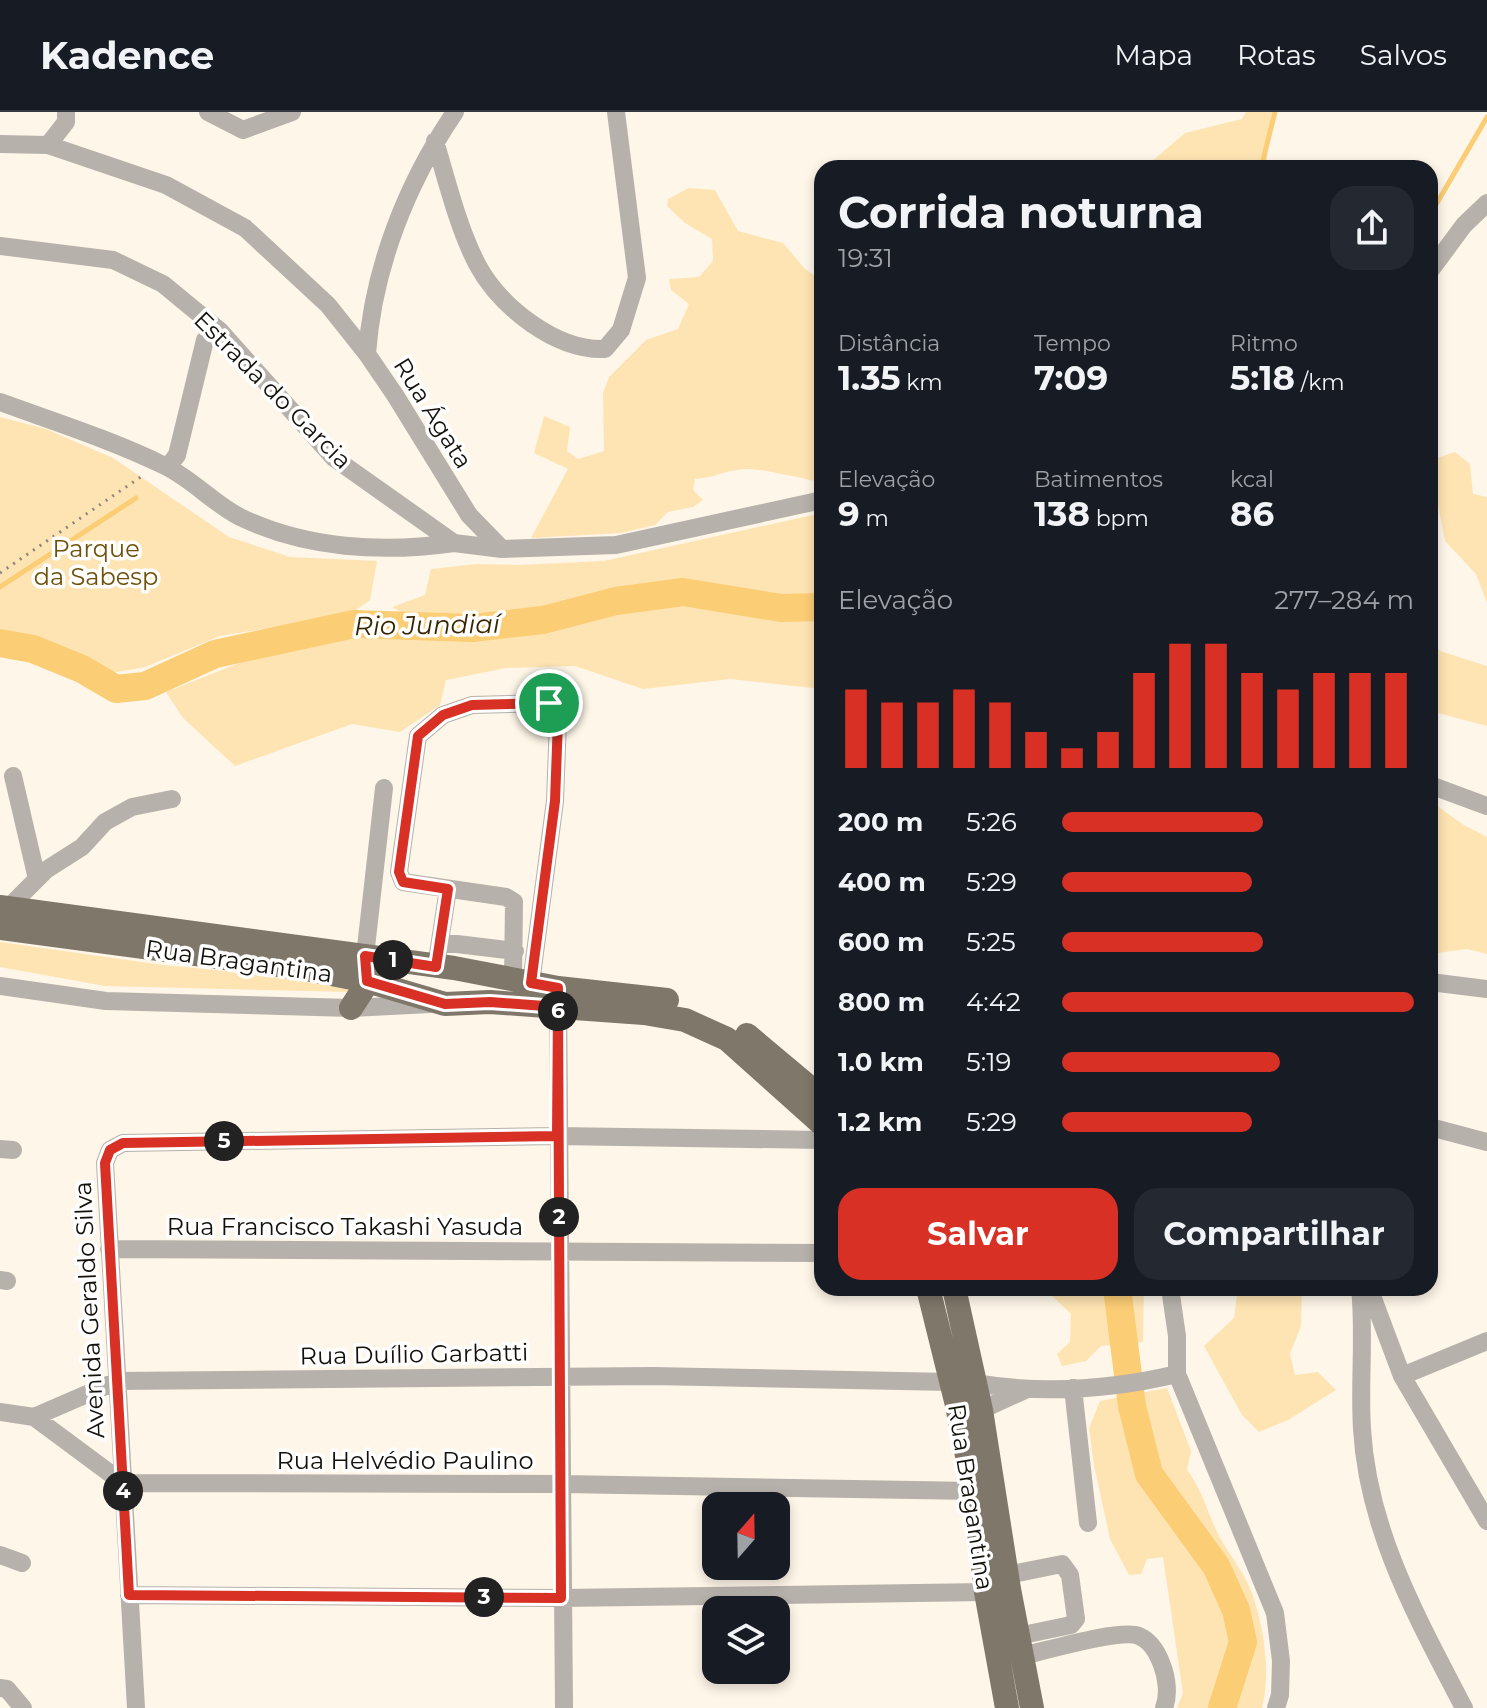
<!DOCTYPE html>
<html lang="pt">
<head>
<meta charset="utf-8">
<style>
  :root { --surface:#171b24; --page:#242831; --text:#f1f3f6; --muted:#9ea1a6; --line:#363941; --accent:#d93025 }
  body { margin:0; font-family:Montserrat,sans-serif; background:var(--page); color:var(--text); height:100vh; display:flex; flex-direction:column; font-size:30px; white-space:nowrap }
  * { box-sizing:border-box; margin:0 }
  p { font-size:26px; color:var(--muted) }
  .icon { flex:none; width:44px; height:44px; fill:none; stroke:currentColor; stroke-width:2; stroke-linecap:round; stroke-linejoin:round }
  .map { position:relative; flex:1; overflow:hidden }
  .panel { position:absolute; left:814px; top:48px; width:624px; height:1136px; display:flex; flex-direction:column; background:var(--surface); border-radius:24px; box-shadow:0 4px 12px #0003 }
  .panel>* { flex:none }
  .needle { width:52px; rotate:20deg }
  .tools { position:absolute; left:702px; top:1380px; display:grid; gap:16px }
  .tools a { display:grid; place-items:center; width:88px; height:88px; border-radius:16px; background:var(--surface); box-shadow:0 4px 12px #0003; font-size:40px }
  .pin { position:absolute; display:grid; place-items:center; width:68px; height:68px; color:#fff; margin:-34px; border:4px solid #fff; border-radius:50%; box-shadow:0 2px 8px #0007 }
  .km { position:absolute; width:40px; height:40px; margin:-20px; border-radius:50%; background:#222; color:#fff; font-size:22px; line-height:40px; text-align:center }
  .round { display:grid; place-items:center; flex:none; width:84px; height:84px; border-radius:24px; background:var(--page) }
  .head { display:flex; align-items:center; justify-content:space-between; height:136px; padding:0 24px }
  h1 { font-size:44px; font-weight:700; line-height:60px }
  .metrics { display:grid; grid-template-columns:repeat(3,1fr); gap:12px; height:136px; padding:8px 24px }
  .metrics div { display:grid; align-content:center }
  .metrics b { font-size:34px; font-weight:700 }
  .metrics small { font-size:22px; font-weight:400 }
  .metrics p { font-size:22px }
  .chart { height:224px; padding:16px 24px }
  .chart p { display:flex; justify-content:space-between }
  .chart svg { width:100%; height:144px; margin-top:8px; stroke:var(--accent); stroke-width:6 }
  .cta { display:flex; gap:16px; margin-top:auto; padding:16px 24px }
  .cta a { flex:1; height:92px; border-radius:24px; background:var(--accent); color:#fff; font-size:32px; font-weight:700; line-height:92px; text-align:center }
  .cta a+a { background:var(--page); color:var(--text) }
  ul { padding:0 24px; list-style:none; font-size:26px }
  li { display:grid; grid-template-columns:128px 96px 1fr; align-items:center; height:60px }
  li i { height:20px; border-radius:10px; background:var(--accent) }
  header { display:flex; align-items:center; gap:48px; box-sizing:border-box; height:112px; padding:0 40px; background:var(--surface); border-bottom:2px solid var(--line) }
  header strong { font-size:38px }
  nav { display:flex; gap:44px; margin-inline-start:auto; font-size:28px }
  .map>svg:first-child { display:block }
  .green { fill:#fee4b3 }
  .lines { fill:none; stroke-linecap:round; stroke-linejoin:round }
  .stream { stroke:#fbcd75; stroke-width:5 }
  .river { stroke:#fbcd75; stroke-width:28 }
  .path { stroke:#8d877d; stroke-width:3; stroke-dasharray:2 6; stroke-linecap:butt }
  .minor { stroke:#b6b1aa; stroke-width:18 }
  .major { stroke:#7f776a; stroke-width:24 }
  .route-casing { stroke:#fff; stroke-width:16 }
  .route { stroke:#d93025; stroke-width:10 }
  .labels { text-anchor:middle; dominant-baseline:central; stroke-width:7; stroke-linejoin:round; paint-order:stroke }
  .street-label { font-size:24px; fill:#14100a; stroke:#fff }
  .park-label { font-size:24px; fill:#6e5008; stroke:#fff }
  .water-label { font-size:26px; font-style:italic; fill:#382600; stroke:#fff }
</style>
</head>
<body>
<header>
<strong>Kadence</strong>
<nav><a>Mapa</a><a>Rotas</a><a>Salvos</a></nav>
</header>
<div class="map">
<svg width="1487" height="1596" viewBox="0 0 1487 1596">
  <rect width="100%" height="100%" fill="#fef6e8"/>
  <path class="green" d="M1246,0H1272L1266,56H1152L1151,50L1185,21L1242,7Z
    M689,76L715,78L738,119L783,131L805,157L822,169V370C801,367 764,356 745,357C727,358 713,366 695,367L693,378L703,388L693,395L668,400L655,413L621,421L531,426L568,357L534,341L544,304L570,315L567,339L578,347L604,339L603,281L609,265L646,228L678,217L689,192L671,178L669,167L699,165L713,149L712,127L685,111L667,94L668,87Z
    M0,305L46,317L113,346L229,425L290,445L377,449L370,488L349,503L220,524L145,555L111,561L21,522L0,519Z
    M1455,340L1470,352L1473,382L1487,385V491L1476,462L1445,429L1432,362L1437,346Z
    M822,401V577L730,567L643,577L575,554L506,556L446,568L440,593L400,620L352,612L235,654L183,606L166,580L247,548L346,527L442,524L392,495L425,483L431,457L476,452L518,453L604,449Z
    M1430,528L1440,539L1487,554V614L1430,599Z
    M1430,689L1464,713L1487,725V842L1467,837L1430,842Z
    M0,830L163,853L353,871L351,880L105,874L0,855Z
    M1044,1176H1144L1143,1230L1101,1234L1086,1249L1062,1254L1057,1242L1070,1230L1071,1202Z
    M1238,1176H1302L1301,1214L1290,1242L1295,1263L1318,1260L1336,1278L1288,1308L1259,1320L1242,1303L1204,1234L1234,1206Z
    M1167,1276L1191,1339L1187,1358C1203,1379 1206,1397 1217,1420C1227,1440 1243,1458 1251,1479C1264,1513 1271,1561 1262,1596H1177L1183,1581L1163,1445L1147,1447L1141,1462L1129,1463L1110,1427L1094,1353L1089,1316L1100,1289Z"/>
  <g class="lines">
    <path class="stream" d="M1261,56L1275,0
      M1430,103L1487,5
      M0,475L136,386"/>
    <path class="river" d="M0,531L33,537L82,557L116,577L145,574L215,542L354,512L472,516L543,508L616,489L683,480L781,496L822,495
      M1117,1176L1132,1294L1149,1362L1216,1454L1236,1498L1243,1530L1222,1596"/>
    <path class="path" d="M0,461L145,362"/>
    <path class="minor" d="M208,0L243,18L292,0
      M435,29C447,69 458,115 477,152C500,195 556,239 605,237L621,218L637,166L616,0
      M0,32L48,33L166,73L245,116L328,193L367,242L395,283L469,403L502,437
      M48,33L66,10V0
      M0,134L113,148L163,172L220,219L334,346L454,431L502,437L616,433L822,388
      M1430,159L1464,113L1487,91
      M367,242C373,156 407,71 455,0
      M0,290C55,310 112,328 165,354C192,367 213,391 240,405C306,437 383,441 454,431
      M168,355L177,343L205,228L220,219
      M13,664L37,767
      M1430,673L1487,694
      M8,796L46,758L82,735L105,710L132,695L172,687
      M440,830L515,839
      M365,844L384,676
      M436,855L448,777
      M513,868L514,790L506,785L403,770L399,760L418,624L443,603L472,593L549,591L558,608L555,689L531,871
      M1430,870L1487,877
      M0,874L106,889L351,896L430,892
      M558,883L564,1596
      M1430,1015L1487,1030
      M0,1037L13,1038
      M109,1137L822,1141
      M0,1168L7,1169
      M1170,1176L1177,1224V1262L1275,1501L1281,1549L1280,1583L1276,1596
      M1360,1176C1365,1223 1359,1270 1362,1317C1368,1420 1418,1507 1464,1596
      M1369,1176L1402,1264L1487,1409
      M1402,1264L1487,1229
      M974,1271C1042,1282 1110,1278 1177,1262
      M1073,1276L1088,1411
      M981,1298L1025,1278
      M0,1300L34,1305L117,1269L653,1264L951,1270
      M34,1305L123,1371
      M123,1371L563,1372L974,1379
      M0,1443L22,1451
      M1007,1463L1062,1452L1070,1463L1076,1507L1071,1513L1018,1524
      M129,1483L561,1486L986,1480
      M1022,1544C1045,1539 1121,1516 1139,1524C1151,1529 1158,1542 1162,1553C1167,1566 1169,1583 1164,1596
      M0,1576L7,1577L23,1596
      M136,1596L105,1051L110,1038L123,1031L557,1024L822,1028"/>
    <path class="major" d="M0,795L454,856L558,876L667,888
      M0,816L301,856L367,869L445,892L490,890L644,901L685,908L727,927L822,1012
      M351,896L366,873L367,855
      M747,923L822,986
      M928,1176L956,1289L974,1379L986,1480L1007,1596
      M954,1176L981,1298L1009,1477L1032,1596"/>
  </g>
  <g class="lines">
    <defs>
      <path id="route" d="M549,591L472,593L443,603L418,624L399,760L403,770L448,777L436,855L365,844L367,869L445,892L490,890L558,895L561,1486L129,1483L105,1051L110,1038L123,1031L557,1024L558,895V876L531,871L555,689L558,608L549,591"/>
    </defs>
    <use href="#route" class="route-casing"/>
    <use href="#route" class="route"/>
  </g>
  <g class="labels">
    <g class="street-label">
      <text transform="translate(273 278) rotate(45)">Estrada do Garcia</text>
      <text transform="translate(433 301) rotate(58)">Rua Ágata</text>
      <text transform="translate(239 849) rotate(8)">Rua Bragantina</text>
      <text x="345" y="1114">Rua Francisco Takashi Yasuda</text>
      <text transform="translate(89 1198) rotate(-93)">Avenida Geraldo Silva</text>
      <text transform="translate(414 1242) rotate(-1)">Rua Duílio Garbatti</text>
      <text x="405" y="1348">Rua Helvédio Paulino</text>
      <text transform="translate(971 1385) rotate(81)">Rua Bragantina</text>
    </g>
    <g class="park-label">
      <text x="96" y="436">Parque<tspan x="96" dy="28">da Sabesp</tspan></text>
    </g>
    <g class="water-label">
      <text transform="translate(427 513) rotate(-1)">Rio Jundiaí</text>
    </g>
  </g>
</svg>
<div class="tools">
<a><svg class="needle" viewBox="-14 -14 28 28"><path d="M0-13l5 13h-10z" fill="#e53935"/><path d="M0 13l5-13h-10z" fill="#9ea1a6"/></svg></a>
<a><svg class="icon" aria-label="layers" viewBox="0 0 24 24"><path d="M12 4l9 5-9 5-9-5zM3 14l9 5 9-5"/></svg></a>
</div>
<div class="pin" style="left:549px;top:591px;background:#1e9e55"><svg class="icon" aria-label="arrive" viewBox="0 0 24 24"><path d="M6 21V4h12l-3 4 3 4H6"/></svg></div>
<b class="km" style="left:393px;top:848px">1</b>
<b class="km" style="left:559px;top:1105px">2</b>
<b class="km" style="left:484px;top:1485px">3</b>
<b class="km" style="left:123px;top:1379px">4</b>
<b class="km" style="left:224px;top:1029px">5</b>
<b class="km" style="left:558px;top:899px">6</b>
<section class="panel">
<div class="head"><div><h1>Corrida noturna</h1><p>19:31</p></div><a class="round"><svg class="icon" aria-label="share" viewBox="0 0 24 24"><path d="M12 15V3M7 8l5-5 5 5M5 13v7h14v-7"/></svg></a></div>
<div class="metrics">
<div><p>Distância</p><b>1.35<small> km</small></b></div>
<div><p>Tempo</p><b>7:09</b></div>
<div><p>Ritmo</p><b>5:18<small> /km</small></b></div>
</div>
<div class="metrics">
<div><p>Elevação</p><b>9<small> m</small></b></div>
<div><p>Batimentos</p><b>138<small> bpm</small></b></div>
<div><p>kcal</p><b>86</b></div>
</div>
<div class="chart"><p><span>Elevação</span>277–284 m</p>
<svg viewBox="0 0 160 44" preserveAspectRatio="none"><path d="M5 44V20M15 44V24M25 44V24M35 44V20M45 44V24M55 44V33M65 44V38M75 44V33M85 44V15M95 44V6M105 44V6M115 44V15M125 44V20M135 44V15M145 44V15M155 44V15"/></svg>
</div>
<ul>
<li><b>200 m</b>5:26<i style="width:57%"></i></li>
<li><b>400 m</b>5:29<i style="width:54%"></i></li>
<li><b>600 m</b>5:25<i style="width:57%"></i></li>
<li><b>800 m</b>4:42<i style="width:100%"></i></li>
<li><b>1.0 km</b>5:19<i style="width:62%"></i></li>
<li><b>1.2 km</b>5:29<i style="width:54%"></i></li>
</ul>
<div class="cta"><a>Salvar</a><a>Compartilhar</a></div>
</section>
</div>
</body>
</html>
